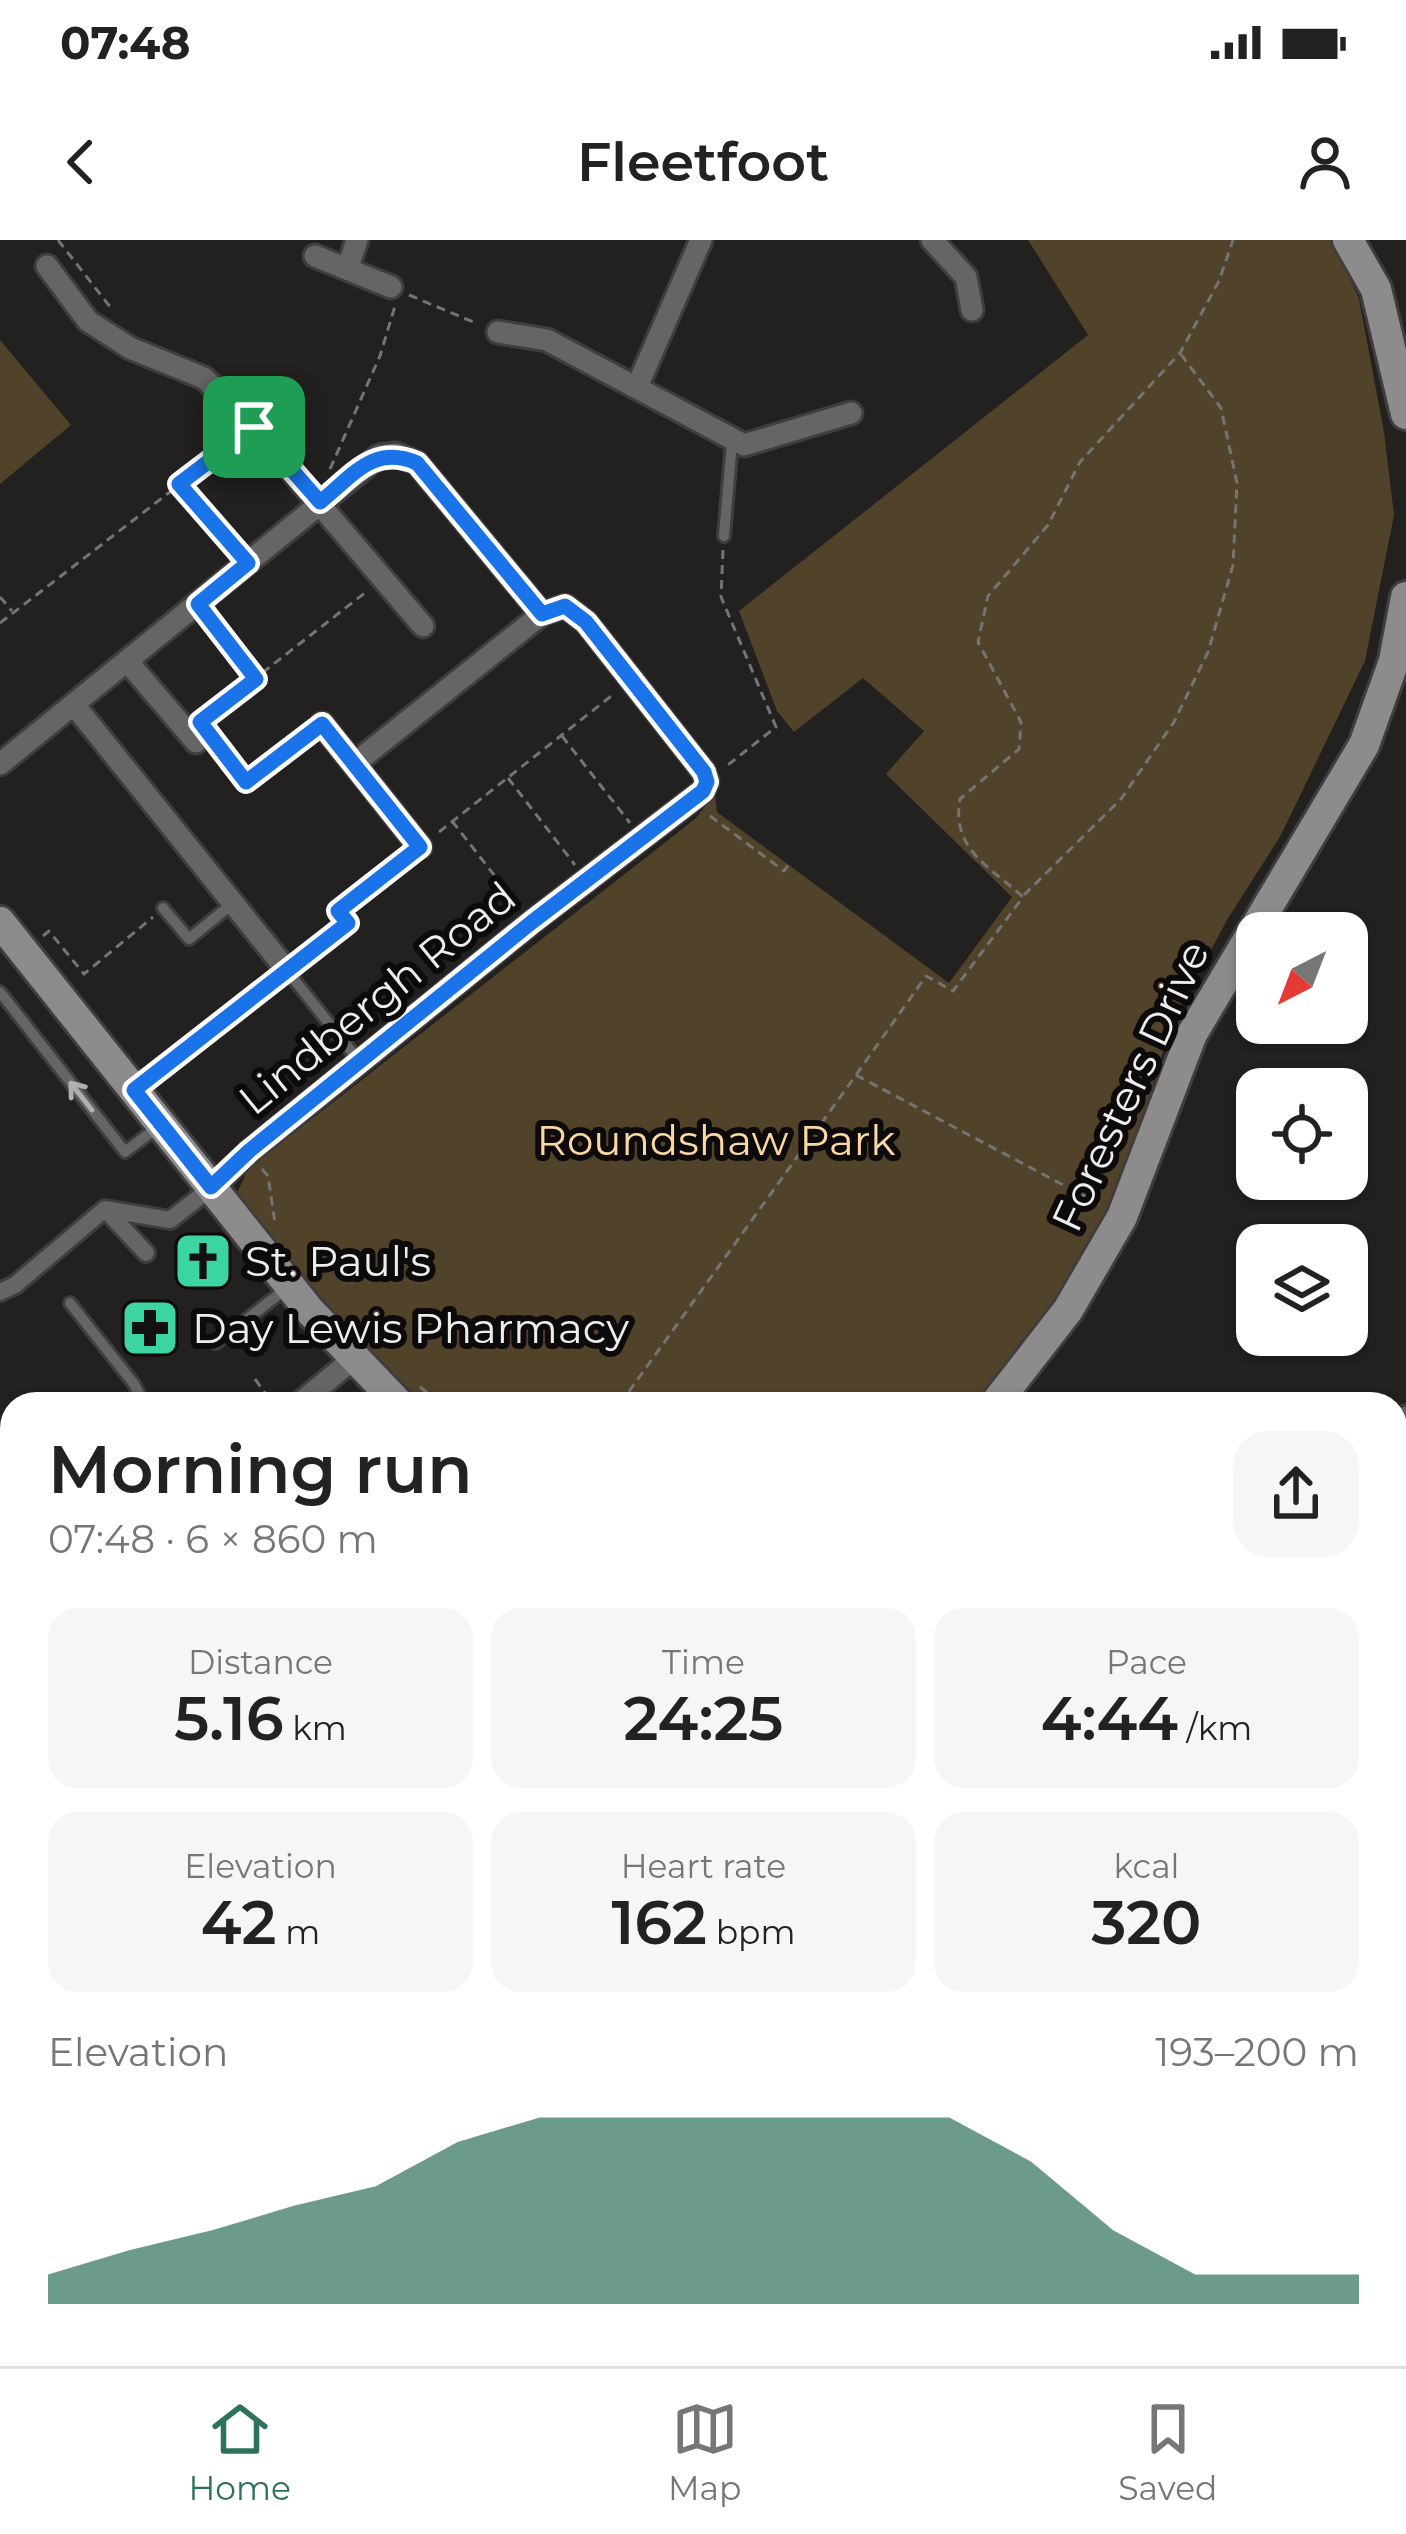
<!DOCTYPE html>
<html lang="en">
<head>
<meta charset="utf-8">
<style>
  :root { --surface:#fff; --page:#f6f6f6; --text:#222; --muted:#767676; --line:#e0e0e0; --accent:#2e725c }
  body { margin:0; font-family:Montserrat,sans-serif; background:var(--page); color:var(--text); height:100vh; display:flex; flex-direction:column; font-size:45px; white-space:nowrap }
  * { box-sizing:border-box; margin:0 }
  p { font-size:39px; color:var(--muted) }
  .icon { flex:none; width:66px; height:66px; fill:none; stroke:currentColor; stroke-width:2; stroke-linecap:round; stroke-linejoin:round }
  .map { position:relative; flex:1; overflow:hidden }
  .drawer { position:absolute; left:0px; top:1152px; width:1407px; height:975px; display:flex; flex-direction:column; background:var(--surface); border-radius:36px 36px 0 0; box-shadow:0 3px 9px #0004 }
  .drawer>* { flex:none }
  .needle { width:78px; rotate:222deg }
  .controls { position:absolute; left:1236px; top:672px; display:grid; gap:24px }
  .controls a { display:grid; place-items:center; width:132px; height:132px; border-radius:24px; background:var(--surface); box-shadow:0 3px 9px #0004; font-size:60px }
  .pin { position:absolute; display:grid; place-items:center; width:102px; height:102px; color:#fff; margin:-51px; border-radius:24px; box-shadow:0 6px 18px #0006 }
  .round { display:grid; place-items:center; flex:none; width:126px; height:126px; border-radius:36px; background:var(--page) }
  .summary { display:flex; align-items:center; justify-content:space-between; height:204px; padding:0 48px }
  h1 { font-size:66px; font-weight:600; line-height:90px }
  .metrics { display:grid; grid-template-columns:repeat(3,1fr); gap:18px; height:204px; padding:12px 48px }
  .metrics div { display:grid; align-content:center; border-radius:30px; background:var(--page); text-align:center }
  .metrics b { font-size:60px; font-weight:600 }
  .metrics small { font-size:33px; font-weight:400 }
  .metrics p { font-size:33px }
  .chart { height:336px; padding:24px 48px }
  .chart p { display:flex; justify-content:space-between }
  .chart svg { width:100%; height:216px; margin-top:12px; fill:var(--accent); opacity:.7 }
  .status { display:flex; justify-content:space-between; align-items:center; height:84px; padding:0 60px; background:var(--surface); direction:ltr }
  .status svg { height:33px; fill:currentColor }
  header { display:flex; justify-content:space-between; align-items:center; height:156px; padding:0 48px; background:var(--surface); font-size:54px; font-weight:600 }
  .tab-bar { display:flex; justify-content:space-around; align-items:center; height:168px; border-top:3px solid var(--line); background:var(--surface); font-size:33px; color:var(--muted) }
  .tab-bar a { display:grid; justify-items:center; gap:6px }
  .tab-bar .active { color:var(--accent) }
  .map>svg:first-child { display:block }
  .green { fill:#51422a }
  .lines { fill:none; stroke-linecap:round; stroke-linejoin:round }
  .service-casing { stroke:#3f3d3d; stroke-width:16 }
  .pedestrian-casing { stroke:#3f3d3d; stroke-width:22 }
  .minor-casing { stroke:#3f3d3d; stroke-width:27 }
  .secondary-casing { stroke:#3f3d3d; stroke-width:36 }
  .path { stroke:#767373; stroke-width:3; stroke-dasharray:9 6; stroke-linecap:butt }
  .service { stroke:#666565; stroke-width:10 }
  .pedestrian { stroke:#666565; stroke-width:16 }
  .minor { stroke:#666565; stroke-width:21 }
  .secondary { stroke:#8e8b8c; stroke-width:30 }
  .oneway { stroke:#b1afaf }
  .route-casing { stroke:#fff; stroke-width:24 }
  .route { stroke:#1a73e8; stroke-width:15 }
  .labels { text-anchor:middle; dominant-baseline:central; stroke-width:12; stroke-linejoin:round; paint-order:stroke }
  .street-label { font-size:42px; fill:#eeecec; stroke:#0c0a0a }
  .park-label { font-size:42px; fill:#fbd8a3; stroke:#0c0a0a }
  .poi-label { font-size:42px; fill:#eeecec; stroke:#0c0a0a; text-anchor:start }
</style>
</head>
<body>
<div class="status"><b>07:48</b><svg viewBox="0 0 49 12"><path d="M0 12V9h3v3zM5 12V6h3v6zM10 12V3h3v9zM15 12V0h3v12zM26 1h20v11H26zM47 4h2v5h-2z"/></svg></div>
<header><svg class="icon" aria-label="back" viewBox="0 0 24 24"><path d="M15 5l-7 7 7 7"/></svg>Fleetfoot<svg class="icon" aria-label="person" viewBox="0 0 24 24"><circle cx="12" cy="8" r="4"/><path d="M4 21q1-7 8-7t8 7"/></svg></header>
<div class="map">
<svg width="1406" height="2126" viewBox="0 0 1406 2126">
  <rect width="100%" height="100%" fill="#232020"/>
  <path class="green" d="M1028,0H1332L1359,59L1384,192L1394,275L1365,421L1281,595L1227,680L1171,785L1147,864L1107,969L1056,1061L974,1164H428C351,1105 297,1028 237,953L248,929L695,579L715,554L717,572L949,743L1012,657L886,534L924,491L863,438L794,492L777,471L739,371L1088,95Z
    M0,100L71,185L0,244Z
    M12,1959V2080L0,2074V1981Z"/>
  <g class="lines">
    <defs>
      <path id="service" d="M724,296L732,202
        M163,668L189,699L232,664
        M292,737L359,821
        M0,752L125,912L159,886
        M70,1063L134,1144L144,1164
        M216,1103L287,1048
        M0,1783L12,1774"/>
      <path id="pedestrian" d="M106,970L146,1013
        M0,1052L15,1045L105,969L170,980L211,948"/>
      <path id="minor" d="M932,0L966,37L972,70
        M315,16L391,47
        M47,26L88,81L130,108L204,138L254,187L423,386
        M348,27L357,0
        M498,92L547,100L744,205L851,173
        M637,147L701,0
        M128,422L196,502
        M75,466L281,723
        M322,484L420,607
        M0,524L379,216L396,214L417,223L542,374L565,366L586,382L704,532L707,542L703,551L532,682L249,912L211,948
        M354,524L542,374
        M299,1164L352,1120
        M1395,1198L1406,1177
        M0,1213L12,1228
        M0,1275L12,1265
        M1395,1367L1406,1371
        M0,1496L12,1510
        M0,1566L12,1556
        M0,1619L12,1634
        M1395,1756L1406,1760
        M1307,2115L1309,2126
        M1376,2115L1379,2126
        M897,2121L899,2126"/>
      <path id="secondary" d="M1348,0L1376,49L1406,174
        M0,682L309,1070L399,1164
        M995,1164L1068,1070L1122,977L1192,794L1364,505L1394,421L1406,357
        M369,2126L376,2115"/>
    </defs>
    <use href="#service" class="service-casing"/>
    <use href="#pedestrian" class="pedestrian-casing"/>
    <use href="#minor" class="minor-casing"/>
    <use href="#secondary" class="secondary-casing"/>
    <path class="path" d="M58,0L111,68
      M409,55L478,84
      M330,229L380,116L395,66
      M181,246L234,306
      M723,310L721,357L776,487L724,528
      M0,357L12,371
      M209,378L255,438
      M0,383L236,201
      M203,479L366,352
      M562,496L630,583
      M217,505L246,542L307,496
      M508,538L575,625
      M710,576L784,631L789,624
      M452,581L519,667
      M439,592L615,453
      M1024,655L1121,559L1174,482L1208,412L1233,325L1237,243L1221,168L1180,113
      M43,696L49,691L84,734L153,677
      M301,722L348,683L339,671L403,620
      M154,835L275,742
      M856,835L926,736L953,751L1023,657C989,626 951,609 960,559L1019,509L1021,482L978,402L988,356L1048,285L1080,222L1180,113L1219,41L1233,0
      M262,929L268,936L275,983
      M255,1139L273,1164
      M420,1147L442,1164
      M620,1164L856,835L1099,964"/>
    <use href="#service" class="service"/>
    <use href="#pedestrian" class="pedestrian"/>
    <use href="#minor" class="minor"/>
    <use href="#secondary" class="secondary"/>
  </g>
  <defs><path id="oneway-shaft" d="M-6 0H5M1.5-3L5.5 0L1.5 3" fill="none" stroke-width="1.6" stroke-linecap="round" stroke-linejoin="round" transform="scale(3)"/></defs>
  <use class="oneway" href="#oneway-shaft" transform="translate(81 856) rotate(-128)"/>
  <g class="lines">
    <defs>
      <path id="route" d="M254,187L320,262C353,236 373,204 417,223L542,374L565,366L586,382L704,532L707,542L703,551L532,682L249,911L211,947L134,850L348,683L338,671L420,607L322,484L246,542L200,482L256,439L198,364L248,323L179,244Z"/>
    </defs>
    <use href="#route" class="route-casing"/>
    <use href="#route" class="route"/>
  </g>
  <defs>
    <symbol id="church-square" viewBox="-11 -11 22 22"><rect x="-9" y="-9" width="18" height="18" rx="4" fill="#3dd4a3" stroke="#0c0a0a"/><path d="M-1.2-6h2.4v3.5h3.3v2.4h-3.3V6h-2.4V-.1h-3.3v-2.4h3.3Z" fill="#111"/></symbol>
    <symbol id="pharmacy-square" viewBox="-11 -11 22 22"><rect x="-9" y="-9" width="18" height="18" rx="4" fill="#3dd4a3" stroke="#0c0a0a"/><path d="M-2-6h4v4h4v4h-4v4h-4v-4h-4v-4h4Z" fill="#111"/></symbol>
  </defs>
  <g fill-rule="evenodd">
    <use href="#church-square" x="170" y="988" width="66" height="66"/>
    <use href="#pharmacy-square" x="117" y="1055" width="66" height="66"/>
  </g>
  <g class="labels">
    <g class="street-label">
      <text transform="translate(377 758) rotate(-39)">Lindbergh Road</text>
      <text transform="translate(1130 846) rotate(-65)">Foresters Drive</text>
    </g>
    <g class="park-label">
      <text x="716" y="900">Roundshaw Park</text>
    </g>
    <g class="poi-label">
      <text x="245" y="1021">St. Paul's</text>
      <text x="192" y="1088">Day Lewis Pharmacy</text>
    </g>
  </g>
</svg>
<div class="controls">
<a><svg class="needle" viewBox="-14 -14 28 28"><path d="M0-13l5 13h-10z" fill="#e53935"/><path d="M0 13l5-13h-10z" fill="#767676"/></svg></a>
<a><svg class="icon" aria-label="locate" viewBox="0 0 24 24"><circle cx="12" cy="12" r="6"/><path d="M12 2v4M12 18v4M2 12h4M18 12h4"/></svg></a>
<a><svg class="icon" aria-label="layers" viewBox="0 0 24 24"><path d="M12 4l9 5-9 5-9-5zM3 14l9 5 9-5"/></svg></a>
</div>
<div class="pin" style="left:254px;top:187px;background:#1e9e55"><svg class="icon" aria-label="arrive" viewBox="0 0 24 24"><path d="M6 21V4h12l-3 4 3 4H6"/></svg></div>
<section class="drawer">
<div class="summary"><div><h1>Morning run</h1><p>07:48 · 6 × 860 m</p></div><a class="round"><svg class="icon" aria-label="share" viewBox="0 0 24 24"><path d="M12 15V3M7 8l5-5 5 5M5 13v7h14v-7"/></svg></a></div>
<div class="metrics">
<div><p>Distance</p><b>5.16<small> km</small></b></div>
<div><p>Time</p><b>24:25</b></div>
<div><p>Pace</p><b>4:44<small> /km</small></b></div>
</div>
<div class="metrics">
<div><p>Elevation</p><b>42<small> m</small></b></div>
<div><p>Heart rate</p><b>162<small> bpm</small></b></div>
<div><p>kcal</p><b>320</b></div>
</div>
<div class="chart"><p><span>Elevation</span>193–200 m</p>
<svg viewBox="0 0 160 44" preserveAspectRatio="none"><path d="M0 44V38L10 33L20 29L30 24L40 20L50 11L60 6L70 6L80 6L90 6L100 6L110 6L120 15L130 29L140 38L150 38L160 38V44z"/></svg>
</div>
</section>
</div>
<nav class="tab-bar">
<a class="active"><svg class="icon" aria-label="home" viewBox="0 0 24 24"><path d="M3 11l9-7 9 7M6 9v11h12V9"/></svg>Home</a>
<a><svg class="icon" aria-label="map" viewBox="0 0 24 24"><path d="M3 6l6-2 6 2 6-2v14l-6 2-6-2-6 2zM9 4v14M15 6v14"/></svg>Map</a>
<a><svg class="icon" aria-label="saved" viewBox="0 0 24 24"><path d="M7 4h10v16l-5-4-5 4z"/></svg>Saved</a>
</nav>
</body>
</html>
